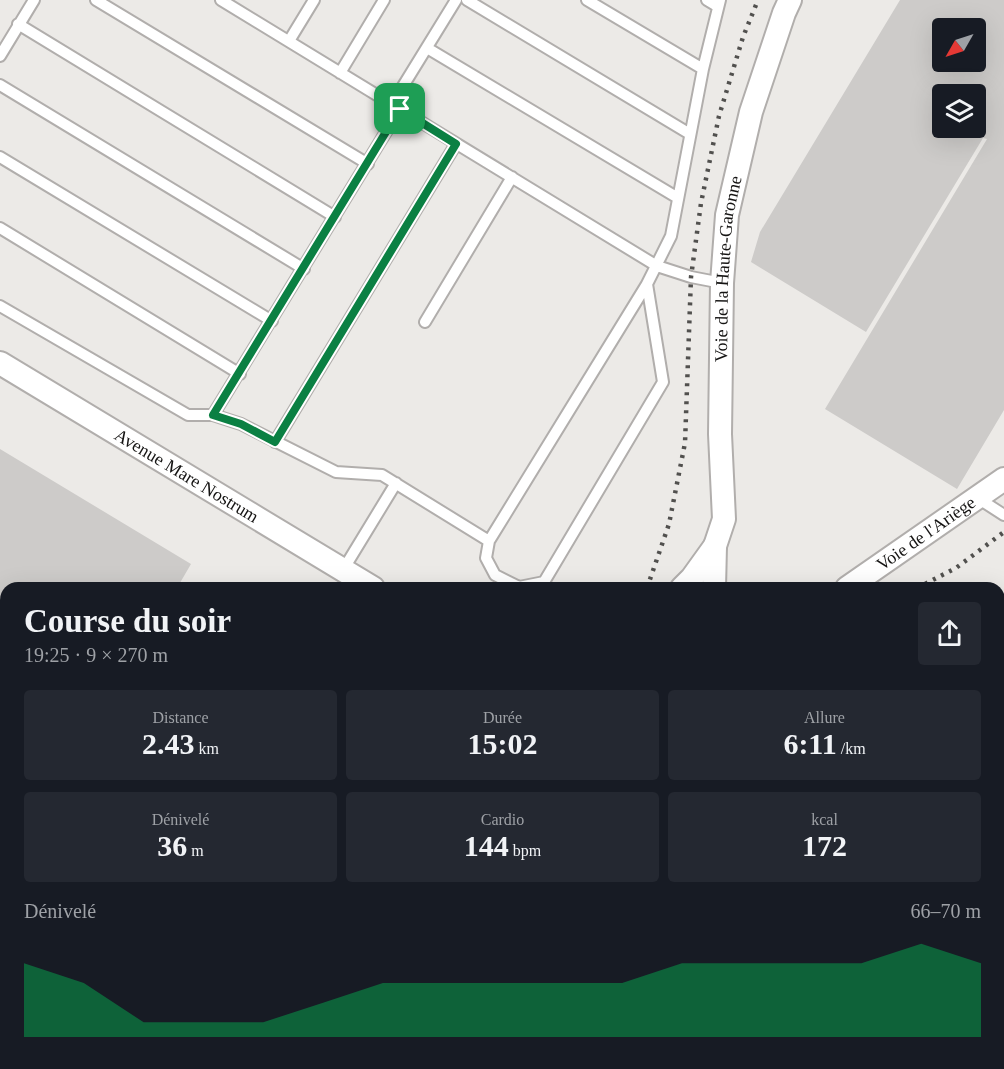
<!DOCTYPE html>
<html lang="fr">
<head>
<meta charset="utf-8">
<style>
  :root { --surface:#171b24; --page:#242831; --text:#f1f3f6; --muted:#9ea1a6; --accent:#0b8043 }
  body { margin:0; font-family:Georgia,serif; background:var(--page); color:var(--text); height:100vh; display:flex; flex-direction:column; font-size:22px; white-space:nowrap }
  * { box-sizing:border-box; margin:0 }
  p { font-size:20px; color:var(--muted) }
  .icon { flex:none; width:33px; height:33px; fill:none; stroke:currentColor; stroke-width:2; stroke-linecap:round; stroke-linejoin:round }
  .map { position:relative; flex:1; overflow:hidden }
  .panel { position:absolute; left:0px; top:582px; width:1005px; height:488px; display:flex; flex-direction:column; background:var(--surface); border-radius:18px 18px 0 0; box-shadow:0 6px 24px #0002 }
  .panel>* { flex:none }
  .needle { width:39px; rotate:231deg }
  .buttons { position:absolute; left:932px; top:18px; display:grid; gap:12px }
  .buttons a { display:grid; place-items:center; width:54px; height:54px; border-radius:6px; background:var(--surface); box-shadow:0 6px 24px #0002; font-size:30px }
  .pin { position:absolute; display:grid; place-items:center; width:51px; height:51px; color:#fff; margin:-26px; border-radius:12px; box-shadow:0 3px 9px #0006 }
  .round { display:grid; place-items:center; flex:none; width:63px; height:63px; border-radius:6px; background:var(--page) }
  .head { display:flex; align-items:center; justify-content:space-between; height:102px; padding:0 24px }
  h1 { font-size:33px; font-weight:800; line-height:45px }
  .stats { display:grid; grid-template-columns:repeat(3,1fr); gap:9px; height:102px; padding:6px 24px }
  .stats div { display:grid; align-content:center; border-radius:6px; background:var(--page); text-align:center }
  .stats b { font-size:30px; font-weight:800 }
  .stats small { font-size:16px; font-weight:400 }
  .stats p { font-size:16px }
  .chart { height:168px; padding:12px 24px }
  .chart p { display:flex; justify-content:space-between }
  .chart svg { width:100%; height:108px; margin-top:6px; fill:var(--accent); opacity:.7 }
  .map>svg:first-child { display:block }
  .building { fill:#cdcbc9; fill-rule:evenodd }
  .lines { fill:none; stroke-linecap:round; stroke-linejoin:round }
  .service-casing { stroke:#b1aeac; stroke-width:14 }
  .minor-casing { stroke:#b1aeac; stroke-width:26 }
  .service { stroke:#fff; stroke-width:10 }
  .minor { stroke:#fff; stroke-width:22 }
  .rail { stroke:#51504e; stroke-width:4.5; stroke-dasharray:3 6; stroke-linecap:butt }
  .route-casing { stroke:#fff; stroke-width:12 }
  .route { stroke:#0b8043; stroke-width:8 }
  .labels { text-anchor:middle; dominant-baseline:central; stroke-width:4.5; stroke-linejoin:round; paint-order:stroke }
  .street-label { font-size:18px; fill:#151413; stroke:#eceae7 }
</style>
</head>
<body>
<div class="map">
<svg width="1004" height="1069" viewBox="0 0 1004 1069">
  <rect width="100%" height="100%" fill="#eceae7"/>
  <path class="building" d="M900,0H1004V410L957,489L825,409L987,139L983,138L866,332L751,262L760,232ZM942,28H975V62H942ZM942,94H975V128H942Z
    M0,449L191,564L177,588H6V635L0,631Z
    M1004,656V748L999,745V665Z
    M999,760L1004,763V927L999,924Z"/>
  <g class="lines">
    <defs>
      <path id="service" d="M96,0L368,164
        M221,0L657,266L691,277L722,283
        M467,0L690,134
        M587,0L703,69
        M707,0L717,6
        M18,24L335,217
        M289,41L314,0
        M427,48L678,198
        M0,56L34,0
        M340,73L384,0
        M0,85L304,269
        M392,104L456,0
        M400,109L213,415L241,424L336,472L382,475L489,541
        M0,157L272,321
        M0,228L240,374
        M647,284L663,382L544,582L519,587L495,575L486,558L489,541L647,284L671,236L703,69L720,0
        M0,306L188,415H213
        M425,322L512,177
        M275,442L456,144
        M976,497L1004,515
        M343,570L396,483"/>
      <g id="minor">
        <path id="s1" d="M0,363L373,588"/>
        <path d="M682,588L692,578L715,546"/>
        <path id="s2" d="M714,588L715,546L724,519L720,434L722,283L727,215L751,112L784,13L790,0"/>
        <path id="s3" d="M847,588L1004,479"/>
        <path d="M999,970L1004,973"/>
        <path d="M0,1067L6,1062"/>
      </g>
    </defs>
    <use href="#service" class="service-casing"/>
    <use href="#minor" class="minor-casing"/>
    <use href="#service" class="service"/>
    <use href="#minor" class="minor"/>
    <path class="rail" d="M647,588L669,524L685,443L691,277L701,203L719,116L743,37L758,0
      M917,588L956,568L1004,532
      M108,1069L115,1064
      M132,1069L138,1064
      M154,1069L161,1064"/>
  </g>
  <g class="lines">
    <defs>
      <path id="route" d="M400,109L456,144L275,442L241,424L213,415Z"/>
    </defs>
    <use href="#route" class="route-casing"/>
    <use href="#route" class="route"/>
  </g>
  <g class="labels">
    <g class="street-label">
      <text stroke="none"><textPath href="#s2" startOffset="321">Voie de la Haute-Garonne</textPath></text>
      <text stroke="none"><textPath href="#s1" startOffset="218">Avenue Mare Nostrum</textPath></text>
      <text stroke="none"><textPath href="#s3" startOffset="96">Voie de l'Ariège</textPath></text>
    </g>
  </g>
</svg>
<div class="buttons">
<a><svg class="needle" viewBox="-14 -14 28 28"><path d="M0-13l5 13h-10z" fill="#e53935"/><path d="M0 13l5-13h-10z" fill="#9ea1a6"/></svg></a>
<a><svg class="icon" aria-label="layers" viewBox="0 0 24 24"><path d="M12 4l9 5-9 5-9-5zM3 14l9 5 9-5"/></svg></a>
</div>
<div class="pin" style="left:400px;top:109px;background:#1e9e55"><svg class="icon" aria-label="arrive" viewBox="0 0 24 24"><path d="M6 21V4h12l-3 4 3 4H6"/></svg></div>
<section class="panel">
<div class="head"><div><h1>Course du soir</h1><p>19:25 · 9 × 270 m</p></div><a class="round"><svg class="icon" aria-label="share" viewBox="0 0 24 24"><path d="M12 15V3M7 8l5-5 5 5M5 13v7h14v-7"/></svg></a></div>
<div class="stats">
<div><p>Distance</p><b>2.43<small> km</small></b></div>
<div><p>Durée</p><b>15:02</b></div>
<div><p>Allure</p><b>6:11<small> /km</small></b></div>
</div>
<div class="stats">
<div><p>Dénivelé</p><b>36<small> m</small></b></div>
<div><p>Cardio</p><b>144<small> bpm</small></b></div>
<div><p>kcal</p><b>172</b></div>
</div>
<div class="chart"><p><span>Dénivelé</span>66–70 m</p>
<svg viewBox="0 0 160 44" preserveAspectRatio="none"><path d="M0 44V14L10 22L20 38L30 38L40 38L50 30L60 22L70 22L80 22L90 22L100 22L110 14L120 14L130 14L140 14L150 6L160 14V44z"/></svg>
</div>
</section>
</div>
</body>
</html>
